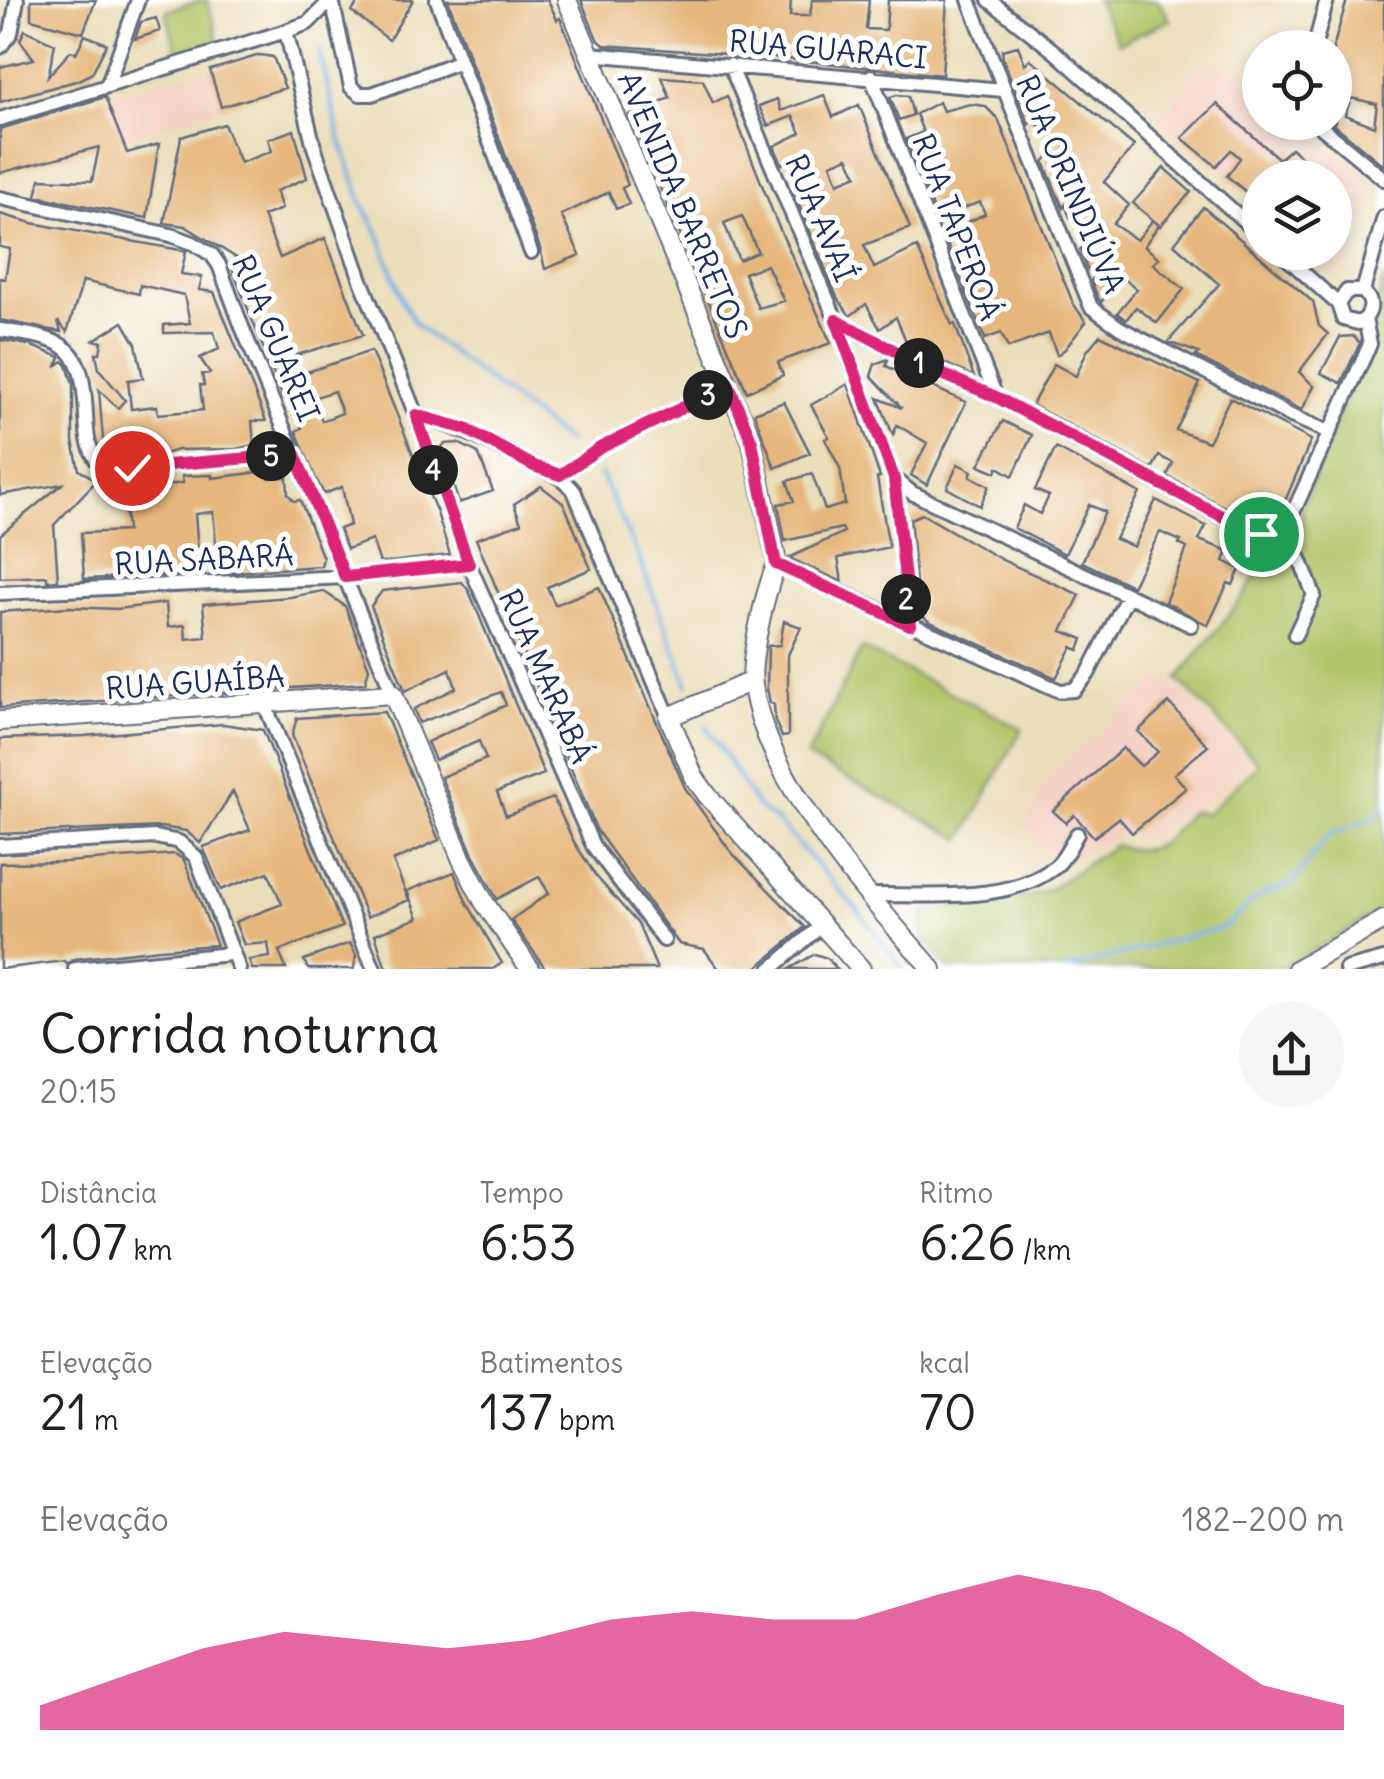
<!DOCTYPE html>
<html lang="pt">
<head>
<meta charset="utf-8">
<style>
  :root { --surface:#fff; --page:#f6f6f6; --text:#202124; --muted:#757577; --accent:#db2777 }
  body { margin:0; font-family:Delius,sans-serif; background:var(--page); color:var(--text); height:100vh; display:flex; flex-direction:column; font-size:38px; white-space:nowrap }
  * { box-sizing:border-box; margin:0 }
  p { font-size:32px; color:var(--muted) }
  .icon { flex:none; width:55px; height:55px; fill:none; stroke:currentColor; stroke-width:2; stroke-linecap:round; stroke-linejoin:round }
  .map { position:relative; height:969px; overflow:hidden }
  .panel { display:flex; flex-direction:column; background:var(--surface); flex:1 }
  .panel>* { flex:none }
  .fabs { position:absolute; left:1242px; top:30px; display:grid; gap:20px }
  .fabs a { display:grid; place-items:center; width:110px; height:110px; border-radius:50%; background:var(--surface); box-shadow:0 5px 15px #0003; font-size:50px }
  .pin { position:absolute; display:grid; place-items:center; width:85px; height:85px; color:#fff; margin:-42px; border:5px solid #fff; border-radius:50%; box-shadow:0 2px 10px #0007 }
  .km { position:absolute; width:50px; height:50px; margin:-25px; border-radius:50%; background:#222; color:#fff; font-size:28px; line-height:50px; text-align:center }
  .round { display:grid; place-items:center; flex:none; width:105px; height:105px; border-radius:52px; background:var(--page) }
  .summary { display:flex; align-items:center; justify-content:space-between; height:170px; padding:0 40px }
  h1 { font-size:55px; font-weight:600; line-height:75px }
  .stats { display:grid; grid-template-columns:repeat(3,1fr); gap:15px; height:170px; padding:10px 40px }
  .stats div { display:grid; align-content:center }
  .stats b { font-size:50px; font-weight:600 }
  .stats small { font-size:28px; font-weight:400 }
  .stats p { font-size:28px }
  .chart { height:280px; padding:20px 40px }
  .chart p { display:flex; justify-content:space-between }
  .chart svg { width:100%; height:180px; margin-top:10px; fill:var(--accent); opacity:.7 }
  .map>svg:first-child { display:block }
  .built { fill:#f6d1c5 }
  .green { fill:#b2c467; stroke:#667a62; stroke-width:2.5 }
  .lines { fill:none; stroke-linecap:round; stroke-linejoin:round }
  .stream { stroke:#77b0e7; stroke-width:4 }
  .building { fill:#e6b77c; fill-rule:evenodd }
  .street-casing { stroke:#636c7e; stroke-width:18 }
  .secondary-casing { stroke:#636c7e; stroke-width:22 }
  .street { stroke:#fff; stroke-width:12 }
  .secondary { stroke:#fff; stroke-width:18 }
  .route-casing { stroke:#fff; stroke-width:20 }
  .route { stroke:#db2777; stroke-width:12 }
  .labels { text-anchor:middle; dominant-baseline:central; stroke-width:10; stroke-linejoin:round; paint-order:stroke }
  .street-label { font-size:30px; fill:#1b2f5e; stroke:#fff }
</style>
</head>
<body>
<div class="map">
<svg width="1384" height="969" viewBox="0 0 1384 969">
  <rect width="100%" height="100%" fill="#fff"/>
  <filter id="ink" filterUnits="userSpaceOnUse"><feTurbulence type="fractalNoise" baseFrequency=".01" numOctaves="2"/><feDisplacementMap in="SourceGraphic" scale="20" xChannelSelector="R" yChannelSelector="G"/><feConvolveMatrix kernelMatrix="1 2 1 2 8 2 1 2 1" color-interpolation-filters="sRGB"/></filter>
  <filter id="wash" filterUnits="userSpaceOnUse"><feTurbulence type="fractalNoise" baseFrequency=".0048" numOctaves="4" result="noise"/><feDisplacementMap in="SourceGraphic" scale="40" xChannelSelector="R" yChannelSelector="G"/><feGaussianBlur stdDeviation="2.25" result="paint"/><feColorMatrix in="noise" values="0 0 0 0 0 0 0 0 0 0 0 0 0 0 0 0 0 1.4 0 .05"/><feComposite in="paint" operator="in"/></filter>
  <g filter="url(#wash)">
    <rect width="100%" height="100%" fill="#eadeba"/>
    <path class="built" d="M1205,62L1233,70L1260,91V122L1297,123L1370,181L1372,204L1345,267L1332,272L1307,253L1335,252V178H1260L1258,203L1158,117Z
      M209,69L221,107L121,139L105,96Z
      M1161,677L1179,687L1249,764L1203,803L1152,836H1118L1059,862L1047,853L1026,824L1050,777Z"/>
    <path class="green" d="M202,0H207L219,43L177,53L166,11Z
      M1096,0H1158L1170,20L1119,43Z
      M1384,278V909L1281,969H949L922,936L923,917L929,911L1027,897L1048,890L1115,845C1157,860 1164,839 1192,811L1206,814L1259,764L1178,679L1242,598L1268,558L1299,533L1302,508L1359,367Z
      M862,648L1022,729L962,839L807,757Z"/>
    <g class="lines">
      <path class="stream" d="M319,49L341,142L363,205L378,232L403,302L416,325L568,442
        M600,474L637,553L688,685
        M706,725L757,806L777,821L856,908L903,969
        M1066,969L1224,927L1259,896L1292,883L1329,835L1377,816L1384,805"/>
    </g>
    <g id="blocks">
      <path class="building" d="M31,0H96L83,33L31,19Z
        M359,0H413L389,40L352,12Z
        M448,0H548L557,20L560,18L628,185L622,188L629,204L616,209L609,192L561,215L580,255L545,269L540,248Z
        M581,0H791L790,16H810L812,0H869L866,29L886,30L888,0H947L942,75L768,57L604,45L597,39Z
        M1347,0H1384V166L1331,122H1335L1333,48ZM1351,98L1377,104L1374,126L1345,115Z
        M156,18L160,31L135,39L141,22Z
        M25,30L55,44L48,76L71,51L76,53L85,35L107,44L92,73L79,80L0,102V67L34,59L20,40Z
        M1018,46L1025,64L1030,59L1134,146L1104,182L1129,205L1113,224L1137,240L1153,220L1159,225L1144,246L1159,258L1153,264L1184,289L1157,323L1136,307L1126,320L1117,313L1137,289L1121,276L1101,302L1099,300L1091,281L1095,276L1087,269L1080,250L1088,240L1073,214L1070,217L1065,205L1063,208L1044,162L1060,143L1033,120L1029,124L1003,59L1002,50Z
        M260,55L273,57L285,88L221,107L210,70Z
        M662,77L703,80L713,103L727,96L777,223L831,343L778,362L783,375L747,392L629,115L670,98ZM742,216L758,252L739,260L724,223ZM767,265L784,301L758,308L744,273Z
        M824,95L833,117L859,105L910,228L864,245L874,268L917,247L952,325L955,324L974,377L908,346L896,317L880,329L866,304L850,316L837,297L792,188L802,183L792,160L782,164L774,146L801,133L793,116L768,126L759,106L777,99L781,111ZM848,157L857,175L838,183L831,164Z
        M897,95L908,96L913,115L899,120L890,97Z
        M105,97L127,153L159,144L147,218L36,196L40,179L92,181L99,147L0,173V129Z
        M939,102L943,111L970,104L985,106L998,119L1073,303L1086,322L1065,349L1057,355L1049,333L1008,348L1001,333L985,339L943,234L985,214L980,202L937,218L906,139L923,132L916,114Z
        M1217,104L1279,159L1291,148L1325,178H1260L1247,193L1227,176L1240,158L1231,150L1216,166L1182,138Z
        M224,124L240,163L272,151L268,139L294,130L307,178L276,191L282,209L263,216L280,258L325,238L363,335L290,357L298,375L371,351L437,513L450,555L380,563L372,540L347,549L339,529L350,525L342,487L324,494L315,477L296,431L302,428L290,396L283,398L230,263L256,270L185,226L164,223L181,137ZM334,391L342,413L322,421L313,398Z
        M1164,168L1191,192L1160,226L1133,203Z
        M1203,207L1313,302L1319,326L1328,334L1299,372L1314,386L1302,410L1196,356L1199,353L1168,342L1219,284L1174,244Z
        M0,214L32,223L186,251L181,274L202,277L199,290L214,292L266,421H252L254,445L236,449L177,450L162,455L131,458L104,453L99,390L118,408L125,400L99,369L96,353H100L102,342L94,340L123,322L136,344L143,378L128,380L131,409L157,406L158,414L203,410L200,385H204L202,374L210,373L200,358L219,349L214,332L164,333V325L190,323L184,295L140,285L139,294L83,281L67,332L58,321L61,332L0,320V278L5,279L10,249L0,247Z
        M1100,335L1200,383L1176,430L1208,442L1230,398L1311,440L1279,515L1261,524L1238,514L1167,476L1173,463L1159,456L1152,469L1032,405L1054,364L1076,376L1087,351Z
        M1353,336L1360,343L1341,383L1321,373L1340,337Z
        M0,340L29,345L60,357L57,365L63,361L67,365L73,384V441L79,470L97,480L54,525L58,580L47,581V576L0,578V535L62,484L0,495Z
        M888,359L886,366L966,402L927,485L911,475L927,443L897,425L893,435L878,398L902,408L871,376L875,364Z
        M848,384L880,477L877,478L889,547L838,558L842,582L789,558L844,532L842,528L785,541L778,504L794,501L787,481L812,474L825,510L845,504L840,468L825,439L829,437L811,405Z
        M784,402L810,453L775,468L754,413Z
        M1003,421L1032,435L1013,476L998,467L996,472L979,465Z
        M458,443L478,453L493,491L459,503L440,449L445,444Z
        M1056,448L1140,493L1115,539L1134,547L1156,500L1206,526L1199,540L1228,551L1224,561L1240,569L1233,585L1228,583L1208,625L1165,602L1187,548L1179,544L1181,541L1160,532L1132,586L1082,562L1105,512L1089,505L1065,554L1014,528L1024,505L1040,514L1049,496L1035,490Z
        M958,464L972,471L970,476L989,486L980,506L947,488Z
        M268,471L269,478L287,477L288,494L294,501L300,500L323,558L321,566L219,573L213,512L195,514L200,574L84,579L81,533L127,531L123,483L153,481L154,487L183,483L182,476L212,475V478Z
        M541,486L564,504L591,569L547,587L555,605L599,587L685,788L731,852L805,927L755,969H719L704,949L679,944L597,831L476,539L521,523L514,504Z
        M922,514L1002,560L1080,595L1062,631L1083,639L1079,650L1072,647L1056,678L930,622L919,613L925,599L917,594L910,519Z
        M462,582L469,591L544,774L497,792L506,816L553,798L574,842L595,875L638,924L657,969H546L511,920L549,893L539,877L497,899L473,855L441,777L486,759L479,741L435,760L427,742L506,705L501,692L419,723L414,709L456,688L450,669L405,691L371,606L382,591Z
        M323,591L345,606L369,668L365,683L0,708V612L69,607L117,609L166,603L168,627L185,625L186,639L206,637L203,604L290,597Z
        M784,621L801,627L788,655V736L782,737L775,721L774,704L770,703L767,688L768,646L780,645Z
        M1169,703L1208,746L1174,774L1186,788L1132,833L1119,818L1094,837L1074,815L1066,823L1053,811L1123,748L1141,766L1158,752L1138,731Z
        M384,712L439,840L393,861L409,900L367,917L292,735L297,718Z
        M223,724L263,730L342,927L279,951L286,969H252L249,960L270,957L268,943L244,945L235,922L282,904L268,872L221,890L203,847L250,830L233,791L200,843L186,831L161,827L0,834V739L84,736Z
        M175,854L184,860L217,945L160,949L74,959L67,964L64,961L0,969V863L66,862Z
        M454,872L466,901L502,963L493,969H390L385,966L375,934L418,918L407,891Z
        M350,943L356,955L354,969H308L304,960Z
        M815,954L827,958L837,969H789Z"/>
    </g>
  </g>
  <g filter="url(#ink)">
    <use href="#blocks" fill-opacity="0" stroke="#636c7e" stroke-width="2.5"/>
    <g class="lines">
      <defs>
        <path id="street" d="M332,0L351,87L360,94H372L458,62
          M437,0L531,252
          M969,0L1091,307L1120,328L1291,416L1329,432
          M989,0L1055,52L1260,235
          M286,31L314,147L361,280L416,415L469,564L593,846L664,940
          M0,47L11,33L17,0
          M1314,48L1327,0
          M589,54L1003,90
          M730,65L836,320L894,478L910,625
          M871,76L996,397
          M107,86L138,0
          M0,119L286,31L308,23L331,0
          M1315,122L1384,179
          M0,198L171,235L193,243L212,255L219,265L242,327L393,694
          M1280,252L1338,304L1343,319L1358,323L1365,319
          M1363,291L1384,217
          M1338,304L1347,291H1363
          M836,320L928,368L996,397L1248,531L1261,534L1276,530
          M0,330C68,340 83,344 86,416C87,433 87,446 97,461L110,466L131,468L295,455
          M416,415C459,427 488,441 527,462C548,473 558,472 574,491L669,717
          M560,475L600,448L729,385
          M894,478L912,493L1191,625
          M777,564L1060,691L1074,690L1088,674L1128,595
          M0,593L345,577L469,564
          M1295,635L1314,595L1300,559L1276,530L1287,522L1296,506L1370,344L1365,319C1373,308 1372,301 1363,291
          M265,705L374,969
          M0,846L156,837L179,842L196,857L239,969
          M871,895C928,894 1008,904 1055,867C1065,859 1071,844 1077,834
          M75,969L230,954
          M771,969L821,926
          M1346,969L1384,959"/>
        <path id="secondary" d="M567,0L752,442L777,564C766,588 749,659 753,685C765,779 869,899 932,969
          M752,681L669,717L694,777L707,795L861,969
          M0,721L393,694L462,860L484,902L530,969
          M1297,969L1384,920"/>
      </defs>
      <use href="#street" class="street-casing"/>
      <use href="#secondary" class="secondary-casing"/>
      <use href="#street" class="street"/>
      <use href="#secondary" class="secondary"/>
    </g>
  </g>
  <g class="lines" filter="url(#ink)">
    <defs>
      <path id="route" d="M132,468L295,454L345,577L469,564L416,415L466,429L534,466L560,475L600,448L729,385L752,442L776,564L910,625L894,478L836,320L928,368L996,397L1248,530L1261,534"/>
    </defs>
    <use href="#route" class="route-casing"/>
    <use href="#route" class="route"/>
  </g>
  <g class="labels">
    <g class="street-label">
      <text transform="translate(828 49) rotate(5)">RUA GUARACI</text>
      <text transform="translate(1071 184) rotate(67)">RUA ORINDIÚVA</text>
      <text transform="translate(683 205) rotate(67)">AVENIDA BARRETOS</text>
      <text transform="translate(821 218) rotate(67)">RUA AVAÍ</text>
      <text transform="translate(957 227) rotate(69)">RUA TAPEROÁ</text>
      <text transform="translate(276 338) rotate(67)">RUA GUAREI</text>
      <text transform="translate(204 559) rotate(-3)">RUA SABARÁ</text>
      <text transform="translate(546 676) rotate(66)">RUA MARABÁ</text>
      <text transform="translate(195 682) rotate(-4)">RUA GUAÍBA</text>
    </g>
  </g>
</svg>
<div class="fabs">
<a><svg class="icon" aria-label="locate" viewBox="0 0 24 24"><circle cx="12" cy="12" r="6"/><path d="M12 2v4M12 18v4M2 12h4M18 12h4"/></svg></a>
<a><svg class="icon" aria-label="layers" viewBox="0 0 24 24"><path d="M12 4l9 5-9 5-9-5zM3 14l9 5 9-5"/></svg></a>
</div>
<div class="pin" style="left:1261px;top:534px;background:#1e9e55"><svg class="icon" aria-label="arrive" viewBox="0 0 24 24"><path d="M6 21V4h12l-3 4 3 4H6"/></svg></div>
<div class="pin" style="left:132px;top:468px;background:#d93025"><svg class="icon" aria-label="check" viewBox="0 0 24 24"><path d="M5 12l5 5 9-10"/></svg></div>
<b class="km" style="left:919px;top:363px">1</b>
<b class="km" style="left:906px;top:599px">2</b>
<b class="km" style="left:708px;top:395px">3</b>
<b class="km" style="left:433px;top:470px">4</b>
<b class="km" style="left:271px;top:456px">5</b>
</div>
<section class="panel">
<div class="summary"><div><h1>Corrida noturna</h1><p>20:15</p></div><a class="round"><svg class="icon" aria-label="share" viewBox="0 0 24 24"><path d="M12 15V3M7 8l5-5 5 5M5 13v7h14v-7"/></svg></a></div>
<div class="stats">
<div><p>Distância</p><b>1.07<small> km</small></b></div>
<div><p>Tempo</p><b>6:53</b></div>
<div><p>Ritmo</p><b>6:26<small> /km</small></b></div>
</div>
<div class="stats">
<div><p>Elevação</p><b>21<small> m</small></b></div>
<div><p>Batimentos</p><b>137<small> bpm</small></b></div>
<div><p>kcal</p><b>70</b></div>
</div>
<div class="chart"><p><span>Elevação</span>182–200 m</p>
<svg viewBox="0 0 160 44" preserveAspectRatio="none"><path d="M0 44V38L10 31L20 24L30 20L40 22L50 24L60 22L70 17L80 15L90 17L100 17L110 11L120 6L130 10L140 20L150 33L160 38V44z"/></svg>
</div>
</section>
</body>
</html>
